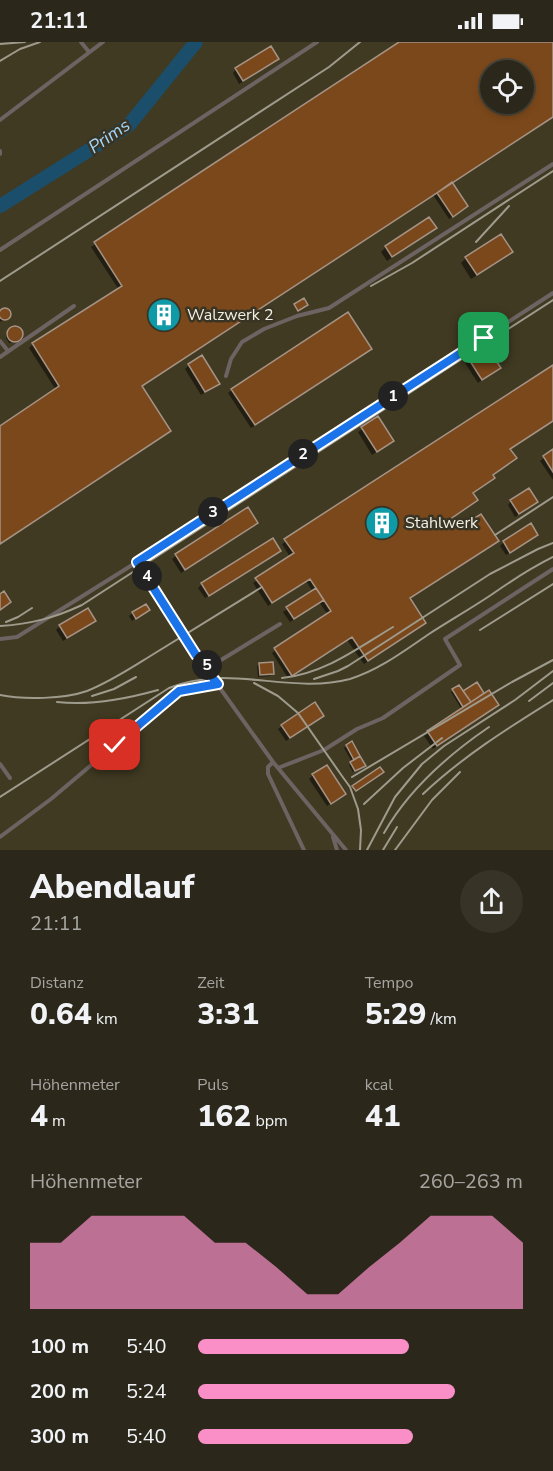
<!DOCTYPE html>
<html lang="de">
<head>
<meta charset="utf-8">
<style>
  :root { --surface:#2b271a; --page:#373327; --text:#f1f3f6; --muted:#a6a5a2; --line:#474439; --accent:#fa8fc8 }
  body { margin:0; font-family:"Nunito Sans",sans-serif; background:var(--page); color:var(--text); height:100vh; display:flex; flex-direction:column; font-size:22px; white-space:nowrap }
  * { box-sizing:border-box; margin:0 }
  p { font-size:20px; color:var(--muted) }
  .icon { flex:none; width:33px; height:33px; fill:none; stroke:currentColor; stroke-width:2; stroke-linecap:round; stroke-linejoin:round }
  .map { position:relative; height:808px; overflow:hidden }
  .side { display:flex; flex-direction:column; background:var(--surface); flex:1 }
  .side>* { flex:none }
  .tools { position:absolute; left:480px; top:18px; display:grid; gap:12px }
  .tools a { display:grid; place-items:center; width:54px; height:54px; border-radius:50%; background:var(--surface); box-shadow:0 3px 9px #0003,0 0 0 2px var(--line); font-size:30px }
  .pin { position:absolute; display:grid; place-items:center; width:51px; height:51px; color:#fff; margin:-26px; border-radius:12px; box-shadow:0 3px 9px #0006 }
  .km { position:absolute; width:30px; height:30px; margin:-15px; border-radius:50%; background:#222; color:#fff; font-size:16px; line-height:30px; text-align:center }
  .round { display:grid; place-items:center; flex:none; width:63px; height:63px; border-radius:32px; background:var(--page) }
  .summary { display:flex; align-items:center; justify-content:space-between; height:102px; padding:0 30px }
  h1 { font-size:33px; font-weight:800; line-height:45px }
  .stats { display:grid; grid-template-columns:repeat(3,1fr); gap:9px; height:102px; padding:6px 30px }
  .stats div { display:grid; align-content:center }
  .stats b { font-size:30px; font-weight:800 }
  .stats small { font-size:16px; font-weight:400 }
  .stats p { font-size:16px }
  .chart { height:168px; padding:12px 30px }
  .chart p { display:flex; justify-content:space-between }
  .chart svg { width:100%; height:108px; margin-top:6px; fill:var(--accent); opacity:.7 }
  ul { padding:0 30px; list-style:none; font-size:20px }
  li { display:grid; grid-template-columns:96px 72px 1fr; align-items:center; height:45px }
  li i { height:15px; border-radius:8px; background:var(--accent) }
  .status { display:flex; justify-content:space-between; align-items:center; height:42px; padding:0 30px; background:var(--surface); direction:ltr }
  .status svg { height:16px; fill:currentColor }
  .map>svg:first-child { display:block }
  .built { fill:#403a22; fill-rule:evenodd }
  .shadow { fill:#0007; fill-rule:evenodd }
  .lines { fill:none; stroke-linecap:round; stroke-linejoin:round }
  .river { stroke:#1a4e6b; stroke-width:14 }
  .building { fill:#7b481b; stroke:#a59386; stroke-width:1.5; fill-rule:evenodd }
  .lane { stroke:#6d6362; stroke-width:4 }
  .rail { stroke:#9e9b8d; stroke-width:2 }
  .route-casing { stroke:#fff; stroke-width:12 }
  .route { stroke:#1a73e8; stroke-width:8 }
  .labels { text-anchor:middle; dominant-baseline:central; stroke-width:5; stroke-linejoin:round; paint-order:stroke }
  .poi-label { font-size:16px; fill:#f2f0e5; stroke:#393423; text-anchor:start }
  .water-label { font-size:18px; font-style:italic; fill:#a3d7fa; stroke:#393423 }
</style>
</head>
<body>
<div class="status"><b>21:11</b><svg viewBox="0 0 49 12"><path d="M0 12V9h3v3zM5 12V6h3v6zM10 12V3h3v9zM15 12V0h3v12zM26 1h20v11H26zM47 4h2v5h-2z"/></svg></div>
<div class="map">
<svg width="553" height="808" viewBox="0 0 553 808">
  <rect width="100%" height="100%" fill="#393423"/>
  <path class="built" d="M0,0H553V808H0ZM490,28H524V62H490Z"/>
  <path class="shadow" d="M402,0H553V75L451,141L463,168L449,177L433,153L141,345L0,501V386L56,348L29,306L33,302L119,248L91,205ZM490,28H524V62H490Z
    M277,17L274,21L239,42L233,31L236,27Z
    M435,186L430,191L387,219L381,210L386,205Z
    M511,210L506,215L471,237L461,221L466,216Z
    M4,267L9,271L8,275L0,280V269Z
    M14,286L18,287L21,290V294L15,300L9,301L6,296V292Z
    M486,306L499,326L478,341L465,321Z
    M367,310L251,386L228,351L232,348Z
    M189,323L214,345L201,353L185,327Z
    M553,324V379L509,407L491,433L472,452L451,476L409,557L424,581L364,622L347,598L288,636L272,611L328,573L319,560L290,580L283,570L313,550L306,539L268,564L253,541L290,515L282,502Z
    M378,376L392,399L372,413L358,390Z
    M553,409V438L540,419Z
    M511,459L537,460L515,475L508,463Z
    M247,467L253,484L181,531L172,517L176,514Z
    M537,493L506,513L500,504L504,500Z
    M279,509L275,513L205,556L198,546L202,542Z
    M148,568L132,579L129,574L133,571Z
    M90,582L63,599L56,588L60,584Z
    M259,622L272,632L270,634L258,635L257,624Z
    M459,645L463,652L482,651L478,656L498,663L433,707L424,694L462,668L451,650Z
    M319,677L286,699L278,687L282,684Z
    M352,701L362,726L353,730L349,723L352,720L344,706Z
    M313,733L340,755L327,764L309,737Z"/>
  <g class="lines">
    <path class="river" d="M0,164L129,83L196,0"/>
  </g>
  <path class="building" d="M399,0H553V75L142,344L171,389L0,502V384L59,344L32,301L122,244L94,200ZM490,28H524V62H490Z
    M271,4L279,17L243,39L235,26Z
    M452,140L468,164L453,175L437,151Z
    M429,175L437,186L392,215L385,204Z
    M501,192L513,210L477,233L465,215Z
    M304,256L308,263L298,269L294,262Z
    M-1 272a6 6 0 1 1 12 0a6 6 0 1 1-12 0Z
    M348,270L372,307L255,383L231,347Z
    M7 292a8 8 0 1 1 16 0a8 8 0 1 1-16 0Z
    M486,304L501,326L482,338L468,316Z
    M202,313L220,342L205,350L188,322Z
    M553,323V379L510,407L517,416L493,433L495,436L473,451L478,458L452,476L459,486L481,472L499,499L410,556L426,581L368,619L352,595L292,634L274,606L331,569L310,537L272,561L262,545L255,536L294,511L284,497Z
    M378,374L394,399L377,410L361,385Z
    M553,407V430L543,414Z
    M529,446L538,460L519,472L510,458Z
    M248,465L258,481L185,528L175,512Z
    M531,481L538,493L510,511L503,499Z
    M273,496L281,509L209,554L201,541Z
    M316,546L324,558L294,577L286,565Z
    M4,549L11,560L0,568V552Z
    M146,562L150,568L136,577L132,570Z
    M88,566L96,579L67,596L59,583Z
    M273,620L274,632L260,633L259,621Z
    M477,640L484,651L471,660L463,649Z
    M459,643L471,660L463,665L452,647Z
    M489,648L499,663L437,704L427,689Z
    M315,660L324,674L290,696L281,683Z
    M352,699L360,714L354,718L346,703Z
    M360,714L366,724L355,729L350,720Z
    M327,723L346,752L331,762L312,732Z
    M380,725L384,730L356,749L352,744Z"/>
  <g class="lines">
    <path class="lane" d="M81,0L89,10
      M0,78L103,0
      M0,109V112
      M0,208L317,0
      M0,299L8,309
      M0,315L74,264
      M226,334L231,317L242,300L264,287L297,274L329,266L553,122
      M0,597L17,595L137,520
      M208,626L280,582
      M273,720L268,725V732L304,808
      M0,722L10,736
      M278,726L324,708L357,687L383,676L460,623L445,597L553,527
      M0,795L51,757L179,649L217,642
      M333,795L337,808
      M346,808L273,720L212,635L205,619L196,613L137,520L553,251"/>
    <path class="rail" d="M0,2L25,0
      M0,19L20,7L40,0
      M476,200L509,164
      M0,239L329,25L360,0
      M371,244L412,221L553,129
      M495,493L553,455
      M6,580L18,575L32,566
      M0,584C31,582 54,576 82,563L553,258
      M480,588L553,542
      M282,636C324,632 358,606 393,585
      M314,637L338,629L348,624L490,532L538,507L553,501
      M254,641L278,654L298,671L342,734L350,745L358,767L361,788L360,808
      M0,653C24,658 64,657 87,649C110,640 131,626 152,613C188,591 225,568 262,545
      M92,654L114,647L136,635
      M529,659L553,641
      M57,660C91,664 126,657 158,648
      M352,735L512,640L553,618
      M423,752C462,715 508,686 553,658
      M0,755L169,646C229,621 289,653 350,637C379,628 404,609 429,592C449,579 470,567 491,553C511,539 531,526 553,515
      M364,762L403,726L442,696
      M384,791C409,747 448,713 489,685
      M367,808L395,755L422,722L444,704L515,658L553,629
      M383,808L397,785
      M395,808L432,758L460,730"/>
  </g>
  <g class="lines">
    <defs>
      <path id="route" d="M115,703L179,649L218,642L212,635L205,619L196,613L137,520L484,296"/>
    </defs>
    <use href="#route" class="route-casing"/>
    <use href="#route" class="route"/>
  </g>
  <defs>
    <symbol id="building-disc" viewBox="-11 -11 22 22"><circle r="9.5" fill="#0f9aa8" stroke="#393423"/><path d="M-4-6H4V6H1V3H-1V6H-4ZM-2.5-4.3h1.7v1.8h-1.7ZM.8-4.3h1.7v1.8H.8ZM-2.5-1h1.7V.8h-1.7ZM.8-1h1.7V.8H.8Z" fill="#fff"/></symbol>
  </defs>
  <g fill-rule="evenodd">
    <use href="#building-disc" x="145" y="254" width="38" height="38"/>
    <use href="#building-disc" x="363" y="462" width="38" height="38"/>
  </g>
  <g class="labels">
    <g class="poi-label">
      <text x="187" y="273">Walzwerk 2</text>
      <text x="405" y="481">Stahlwerk</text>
    </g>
    <g class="water-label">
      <text transform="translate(109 94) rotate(-35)">Prims</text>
    </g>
  </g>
</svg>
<div class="tools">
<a><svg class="icon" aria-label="locate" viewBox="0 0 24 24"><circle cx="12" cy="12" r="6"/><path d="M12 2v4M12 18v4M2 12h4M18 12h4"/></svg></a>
</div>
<div class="pin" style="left:484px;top:296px;background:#1e9e55"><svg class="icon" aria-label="arrive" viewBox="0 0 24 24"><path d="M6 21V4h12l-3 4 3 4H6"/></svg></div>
<div class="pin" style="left:115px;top:703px;background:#d93025"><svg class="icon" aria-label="check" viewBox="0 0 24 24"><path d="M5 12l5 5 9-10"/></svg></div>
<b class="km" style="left:393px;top:354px">1</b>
<b class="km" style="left:303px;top:412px">2</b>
<b class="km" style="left:213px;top:470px">3</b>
<b class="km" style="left:147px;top:534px">4</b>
<b class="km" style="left:207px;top:623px">5</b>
</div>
<section class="side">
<div class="summary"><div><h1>Abendlauf</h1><p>21:11</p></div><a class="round"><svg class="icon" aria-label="share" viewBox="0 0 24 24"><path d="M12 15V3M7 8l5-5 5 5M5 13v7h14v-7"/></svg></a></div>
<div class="stats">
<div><p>Distanz</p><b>0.64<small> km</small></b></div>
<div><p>Zeit</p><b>3:31</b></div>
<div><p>Tempo</p><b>5:29<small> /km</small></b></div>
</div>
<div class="stats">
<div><p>Höhenmeter</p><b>4<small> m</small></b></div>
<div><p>Puls</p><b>162<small> bpm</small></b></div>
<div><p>kcal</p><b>41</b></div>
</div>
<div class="chart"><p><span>Höhenmeter</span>260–263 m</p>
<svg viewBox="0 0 160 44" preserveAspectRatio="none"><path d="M0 44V17L10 17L20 6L30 6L40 6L50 6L60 17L70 17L80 27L90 38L100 38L110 27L120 17L130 6L140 6L150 6L160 17V44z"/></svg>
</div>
<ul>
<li><b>100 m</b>5:40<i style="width:65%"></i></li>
<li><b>200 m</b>5:24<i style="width:79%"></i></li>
<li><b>300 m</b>5:40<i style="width:66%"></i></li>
</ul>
</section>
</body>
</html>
